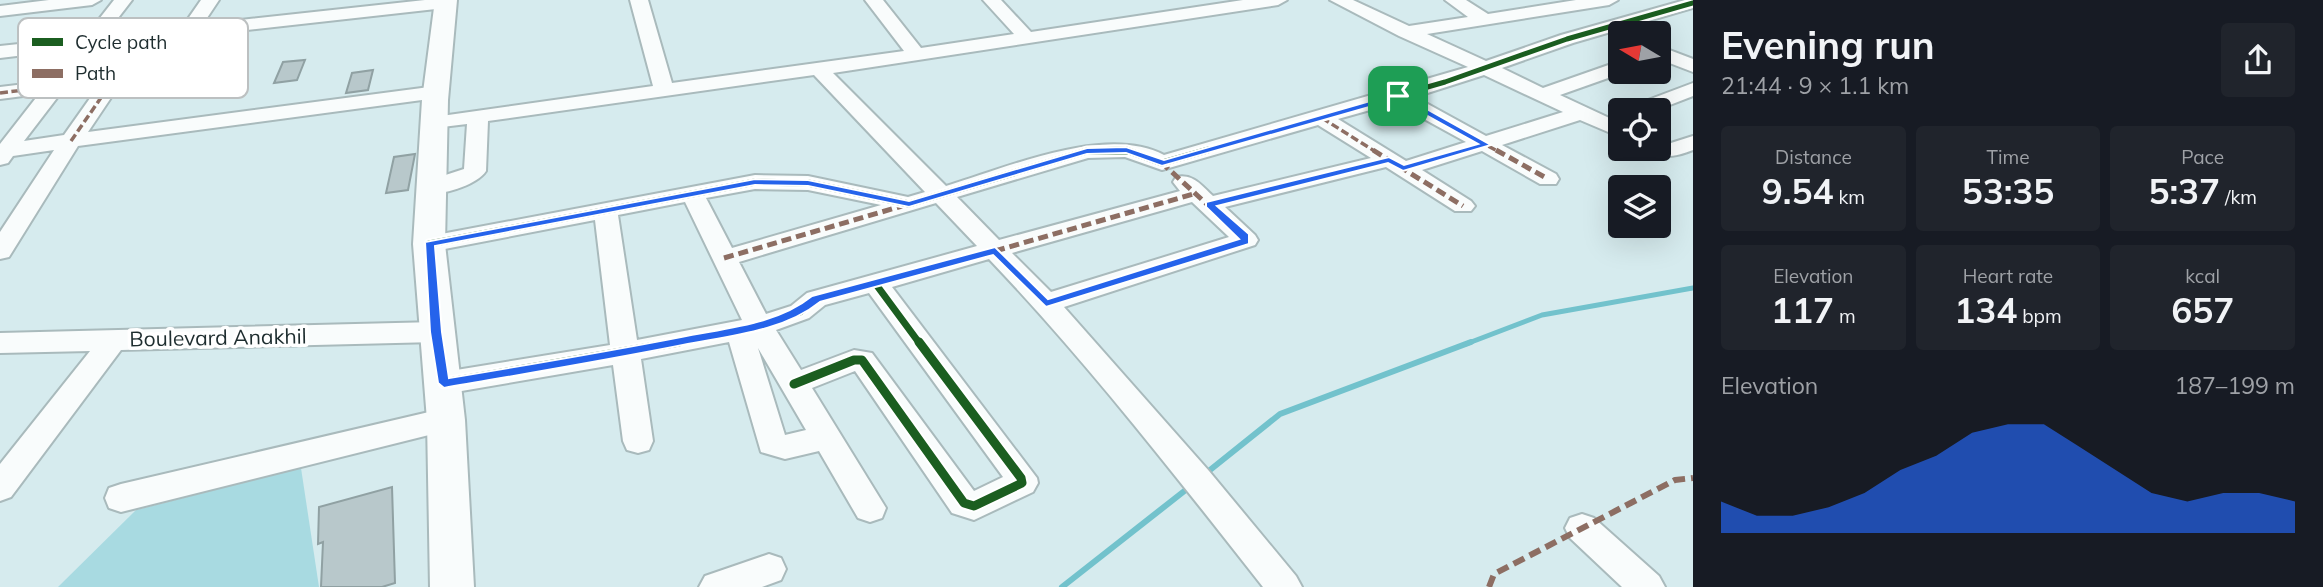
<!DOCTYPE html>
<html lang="en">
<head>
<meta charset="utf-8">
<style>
  :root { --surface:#171b24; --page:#20242c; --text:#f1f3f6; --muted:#9ea1a6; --accent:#2563eb }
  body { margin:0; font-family:Mulish,sans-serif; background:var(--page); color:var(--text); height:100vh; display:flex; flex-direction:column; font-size:26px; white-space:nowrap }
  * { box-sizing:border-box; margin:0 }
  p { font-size:23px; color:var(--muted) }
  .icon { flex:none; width:38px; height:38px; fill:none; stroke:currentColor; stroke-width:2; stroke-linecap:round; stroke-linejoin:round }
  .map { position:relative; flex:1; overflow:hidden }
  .details { display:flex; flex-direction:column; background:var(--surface); width:630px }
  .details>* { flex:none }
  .needle { width:46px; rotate:280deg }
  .tools { position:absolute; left:1608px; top:21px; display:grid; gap:14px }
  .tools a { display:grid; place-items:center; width:63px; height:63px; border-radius:7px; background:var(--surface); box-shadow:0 7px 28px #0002; font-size:35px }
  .pin { position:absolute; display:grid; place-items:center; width:60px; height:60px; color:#fff; margin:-30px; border-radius:14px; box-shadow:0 4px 10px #0006 }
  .round { display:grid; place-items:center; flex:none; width:74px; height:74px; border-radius:7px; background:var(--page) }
  .head { display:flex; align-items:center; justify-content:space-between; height:119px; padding:0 28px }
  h1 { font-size:38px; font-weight:700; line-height:52px }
  .metrics { display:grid; grid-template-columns:repeat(3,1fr); gap:10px; height:119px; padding:7px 28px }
  .metrics div { display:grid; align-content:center; border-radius:7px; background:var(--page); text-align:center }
  .metrics b { font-size:35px; font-weight:700 }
  .metrics small { font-size:19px; font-weight:400 }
  .metrics p { font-size:19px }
  .chart { height:196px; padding:14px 28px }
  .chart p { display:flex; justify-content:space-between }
  .chart svg { width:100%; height:126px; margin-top:7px; fill:var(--accent); opacity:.7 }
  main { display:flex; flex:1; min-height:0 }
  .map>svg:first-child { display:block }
  .green { fill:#a8dae1 }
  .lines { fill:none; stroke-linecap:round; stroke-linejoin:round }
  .stream-far1 { stroke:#72c2cc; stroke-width:5 }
  .stream { stroke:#72c2cc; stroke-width:6 }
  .building { fill:#b8c8cb; stroke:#90a1a3; stroke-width:2 }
  .minor-casing { stroke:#a9babc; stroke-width:4 }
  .major-casing { stroke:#a9babc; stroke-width:4 }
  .minor { fill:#f9fcfc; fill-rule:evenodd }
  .major { fill:#f9fcfc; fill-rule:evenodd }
  .quiet-far2 { stroke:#8d6e63; stroke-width:3.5; stroke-dasharray:8 3.5; stroke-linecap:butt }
  .quiet-far1 { stroke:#8d6e63; stroke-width:5; stroke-dasharray:10 5; stroke-linecap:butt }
  .quiet { stroke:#8d6e63; stroke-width:6; stroke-dasharray:12 6; stroke-linecap:butt }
  .cycleway-far2-casing { stroke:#fff; stroke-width:9 }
  .cycleway-far1-casing { stroke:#fff; stroke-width:11 }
  .cycleway-casing { stroke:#fff; stroke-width:13 }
  .cycleway-far2 { stroke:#1b5e20; stroke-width:5 }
  .cycleway-far1 { stroke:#1b5e20; stroke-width:7 }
  .cycleway { stroke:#1b5e20; stroke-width:9 }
  .route { fill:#2563eb; stroke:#fff; stroke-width:2; fill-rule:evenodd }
  .labels { text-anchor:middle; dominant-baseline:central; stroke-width:7; stroke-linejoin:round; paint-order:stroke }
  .street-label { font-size:21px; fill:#1e2d2f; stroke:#fff }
  .key { fill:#fff; stroke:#bcc0c1; stroke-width:2 }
  .key-label { font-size:19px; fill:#1e2d2f }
</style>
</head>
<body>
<main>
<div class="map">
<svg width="1693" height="587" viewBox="0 0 1693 587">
  <rect width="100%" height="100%" fill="#d6ebee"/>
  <path class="green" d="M301,468L319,587H58L136,510Z"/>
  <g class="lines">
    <path class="stream-far1" d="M1466,344L1542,315L1693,288"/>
    <path class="stream" d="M1205,474L1280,414L1471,342
      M1062,587L1192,485"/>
  </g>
  <path class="building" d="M305,60L297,80L274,83L283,62Z
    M373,70L368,90L346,93L352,73Z
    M415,154L408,190L386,193L394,157Z
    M392,487L395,583L382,587H321L323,542L318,544L319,507Z"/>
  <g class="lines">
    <defs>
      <path id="minor" d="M49,0H101L92,5L0,16V6Z
        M114,0H132L105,35L183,26L201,0H219L203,24L425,0H452L454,3L445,8L149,41L88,132L437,86L444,88L447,92L444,96L437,98L78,146L9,257L0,259V232L54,150L13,156L8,163L0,165V144L39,94L0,99V87L50,81L75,49L0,58V46L85,37ZM129,43L64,135L24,141L96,47Z
        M630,0H648L672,83L904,51L865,0H883L921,48L1014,34L983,0H1001L1031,32L1243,0H1287L1278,5L833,73L946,186C1006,168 1106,124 1164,155L1468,67L1399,36L1330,0H1353L1409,26L1468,17L1445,0H1466L1488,14L1576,0H1618L1609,5L1427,34L1486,61L1561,35L1685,0H1693V8L1573,43L1502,68L1543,88L1620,61V72H1625L1560,95L1620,123V137L1580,120L1502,145L1556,174L1559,179L1556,184H1540L1482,151L1422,170L1471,201L1475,206L1471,211H1455L1386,167L1225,207L1255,235L1258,240L1255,245L1064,307L1209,471L1296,576L1302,587H1263C1175,475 1087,362 989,259L892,287L1037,478L1038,483L1033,492L974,520L952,513L855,371L812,388L886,508L882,518L870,522L858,518L819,451L785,459L761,452L729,342L641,359L653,441L649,450L638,453L627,450L623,441L613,365L444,394L434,391L429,383L434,375L444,372L610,345L595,220L429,252L420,250L417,244L420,238L755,175L808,176L908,197L925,192L814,75L488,121L486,171C476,186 438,197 421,193L418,188L421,183L464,169L467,124L434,128L427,126L424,122L427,118L653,86ZM1484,75L1563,112L1486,136L1415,97ZM1395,103L1466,142L1406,161L1338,119ZM1318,125L1371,158L1213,196C1202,186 1193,173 1176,177L1173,182L1180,191L999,240L957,197L1088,158L1125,157L1162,170ZM755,189L808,190L881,205L732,248L706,198ZM685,202L742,320L637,340L618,215ZM1192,202L1229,237L1051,292L1012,253ZM936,203L977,246L807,293L791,306L766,314L739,262ZM869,293L1003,477L974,491L872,353L854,350L801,370L776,330L809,318L825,305ZM758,348L806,430L785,435Z
        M1659,46L1693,59V72L1659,59Z
        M1693,83V96L1657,110H1629L1632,106Z
        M1693,136V150C1678,156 1667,158 1651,154L1648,149H1659V142L1671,143Z
        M436,322L446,325L450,332L446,339L436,342L121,350L11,497L0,501V464L90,351L0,353V333Z
        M446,408L457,412L461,420L457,428L121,512L109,508L105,498L109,488L121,484Z
        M1582,514L1594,518L1659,576L1665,587H1622L1570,538L1565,528L1570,518Z
        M769,554L781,558L786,569L781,580L762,587H699L705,576Z"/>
      <path id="major" d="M435,0H457L448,100L445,244L465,420L474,587H430L427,420L413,244L422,100Z"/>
    </defs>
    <use href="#minor" class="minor-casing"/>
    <use href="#major" class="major-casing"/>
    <use href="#minor" class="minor"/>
    <use href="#major" class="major"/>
    <path class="quiet-far2" d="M0,93L57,86
      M1398,96L1499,152
      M1322,118L1376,152
      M71,141L143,37"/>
    <path class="quiet-far1" d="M1373,150L1463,206
      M1496,150L1548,179
      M1210,204L1389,160
      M995,251L1197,193
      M724,258L902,206
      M1046,303L1246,240L1162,163"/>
    <path class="quiet" d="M1489,587L1494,574L1675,480L1693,478"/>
    <defs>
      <path id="cycleway-far2" d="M1085,152H1132
        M1201,152L1445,82L1567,39L1693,3"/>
      <path id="cycleway-far1" d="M429,244L755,182L808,183L909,204L1087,151L1126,150L1162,163L1208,150
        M670,344L759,326L800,312L816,299L875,283L920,344"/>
      <path id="cycleway" d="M444,383L679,342
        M794,384L854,360H862L964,503L974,506L1022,483L1021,478L919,342"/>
    </defs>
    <use href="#cycleway-far2" class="cycleway-far2-casing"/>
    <use href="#cycleway-far1" class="cycleway-far1-casing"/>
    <use href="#cycleway" class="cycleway-casing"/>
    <use href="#cycleway-far2" class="cycleway-far2"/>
    <use href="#cycleway-far1" class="cycleway-far1"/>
    <use href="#cycleway" class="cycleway"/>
  </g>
  <path class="route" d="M1398,93L1491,145L1403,171L1388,163L1217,206L1249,234V244L1046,307L993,255L820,302C783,332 728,336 683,345C603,361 524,374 444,388L438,383L430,332L425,242L755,179L808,180L909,201L1087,148L1126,147L1164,160ZM1397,99L1478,144L1404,165L1389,157L1206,202V207L1239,239L1048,299L995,247L812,296C776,325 725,328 681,337C604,352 527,365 449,378L442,332L435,246L755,185L808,186L909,207L1087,154L1126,153L1162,166Z"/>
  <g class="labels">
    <g class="street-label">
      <text transform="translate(218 337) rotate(-1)">Boulevard Anakhil</text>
    </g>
  </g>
  <rect x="18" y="18" width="230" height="80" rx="10" class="key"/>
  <rect x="32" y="38" width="31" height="8" fill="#1b5e20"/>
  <rect x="32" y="69" width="31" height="9" fill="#8d6e63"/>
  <g class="key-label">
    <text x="75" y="49">Cycle path</text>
    <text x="75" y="80">Path</text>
  </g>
</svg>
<div class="tools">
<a><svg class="needle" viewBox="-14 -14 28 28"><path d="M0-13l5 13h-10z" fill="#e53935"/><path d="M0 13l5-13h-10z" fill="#9ea1a6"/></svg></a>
<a><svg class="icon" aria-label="locate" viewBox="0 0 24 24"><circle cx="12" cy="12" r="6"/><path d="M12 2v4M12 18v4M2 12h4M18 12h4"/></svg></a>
<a><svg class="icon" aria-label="layers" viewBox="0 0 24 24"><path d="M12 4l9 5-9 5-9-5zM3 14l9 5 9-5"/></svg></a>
</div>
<div class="pin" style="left:1398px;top:96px;background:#1e9e55"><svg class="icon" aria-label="arrive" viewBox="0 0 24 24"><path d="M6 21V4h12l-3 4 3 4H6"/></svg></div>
</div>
<section class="details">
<div class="head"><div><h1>Evening run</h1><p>21:44 · 9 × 1.1 km</p></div><a class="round"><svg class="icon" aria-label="share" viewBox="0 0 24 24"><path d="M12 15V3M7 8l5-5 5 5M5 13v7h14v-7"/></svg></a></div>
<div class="metrics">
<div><p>Distance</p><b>9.54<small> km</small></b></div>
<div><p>Time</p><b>53:35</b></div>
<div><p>Pace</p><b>5:37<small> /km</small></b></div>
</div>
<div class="metrics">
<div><p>Elevation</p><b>117<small> m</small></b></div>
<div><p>Heart rate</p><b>134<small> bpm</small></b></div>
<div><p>kcal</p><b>657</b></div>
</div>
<div class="chart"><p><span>Elevation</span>187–199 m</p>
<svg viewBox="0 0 160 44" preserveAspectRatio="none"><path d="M0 44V33L10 38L20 38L30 35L40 30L50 22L60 17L70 9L80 6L90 6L100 14L110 22L120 30L130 33L140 30L150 30L160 33V44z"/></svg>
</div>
</section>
</main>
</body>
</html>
